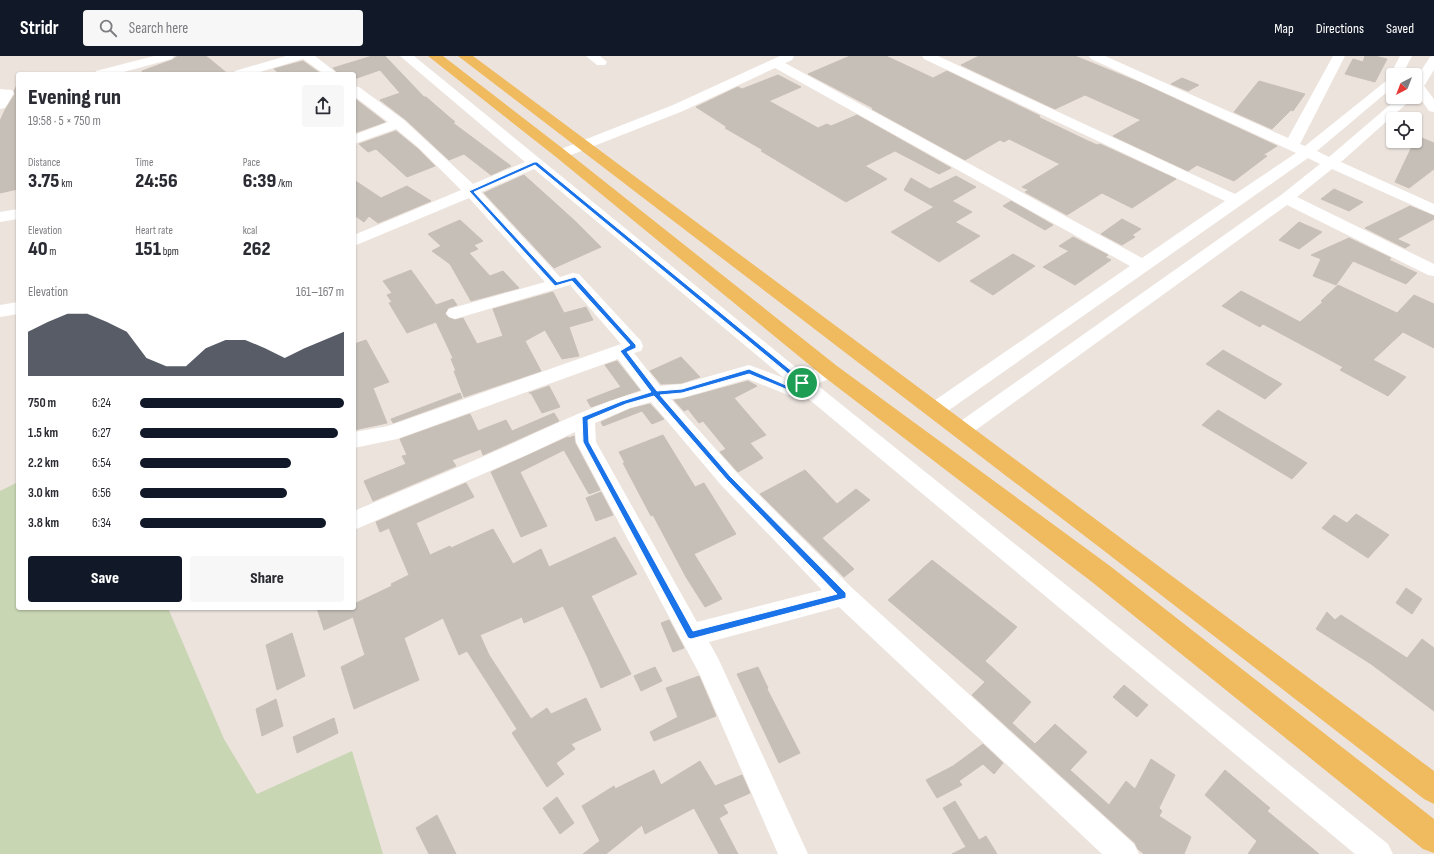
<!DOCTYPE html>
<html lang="en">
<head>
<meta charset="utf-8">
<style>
  :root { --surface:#fff; --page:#f7f7f7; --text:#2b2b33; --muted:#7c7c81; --accent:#111827 }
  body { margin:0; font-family:"Sofia Sans Condensed",sans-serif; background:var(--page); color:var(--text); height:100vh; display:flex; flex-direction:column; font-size:15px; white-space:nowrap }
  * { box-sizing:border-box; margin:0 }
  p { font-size:13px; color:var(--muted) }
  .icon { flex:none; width:22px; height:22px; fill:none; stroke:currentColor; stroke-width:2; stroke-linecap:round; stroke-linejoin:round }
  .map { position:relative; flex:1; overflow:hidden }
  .panel { position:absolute; left:16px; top:16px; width:340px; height:538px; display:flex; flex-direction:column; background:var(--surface); border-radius:4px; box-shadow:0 1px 3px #0004 }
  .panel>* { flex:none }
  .needle { width:26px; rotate:222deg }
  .controls { position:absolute; left:1386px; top:12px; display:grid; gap:8px }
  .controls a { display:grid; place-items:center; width:36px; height:36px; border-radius:4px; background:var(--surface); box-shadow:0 1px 3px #0004; font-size:20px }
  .pin { position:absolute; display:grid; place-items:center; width:34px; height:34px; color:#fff; margin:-17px; border:2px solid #fff; border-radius:50%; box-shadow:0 1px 4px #0007 }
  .round { display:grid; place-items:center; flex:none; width:42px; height:42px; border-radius:4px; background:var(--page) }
  .overview { display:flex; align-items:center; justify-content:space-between; height:68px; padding:0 12px }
  h1 { font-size:22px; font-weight:800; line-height:30px }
  .figures { display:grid; grid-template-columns:repeat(3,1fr); gap:6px; height:68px; padding:4px 12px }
  .figures div { display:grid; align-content:center }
  .figures b { font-size:20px; font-weight:800 }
  .figures small { font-size:11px; font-weight:400 }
  .figures p { font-size:11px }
  .chart { height:112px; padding:8px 12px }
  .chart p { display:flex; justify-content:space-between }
  .chart svg { width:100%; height:72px; margin-top:4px; fill:var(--accent); opacity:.7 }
  .cta { display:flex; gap:8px; margin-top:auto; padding:8px 12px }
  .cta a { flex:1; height:46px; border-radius:4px; background:var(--accent); color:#fff; font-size:16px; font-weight:800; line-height:46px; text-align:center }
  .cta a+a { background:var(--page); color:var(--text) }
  ul { padding:0 12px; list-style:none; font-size:13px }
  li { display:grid; grid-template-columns:64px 48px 1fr; align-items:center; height:30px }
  li i { height:10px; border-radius:5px; background:var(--accent) }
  header { display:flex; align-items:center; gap:24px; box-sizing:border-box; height:56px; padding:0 20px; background:var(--accent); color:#fff }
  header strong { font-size:19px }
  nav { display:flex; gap:22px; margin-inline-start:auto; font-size:14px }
  .search { width:280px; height:36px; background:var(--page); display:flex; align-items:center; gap:10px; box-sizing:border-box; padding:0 14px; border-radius:4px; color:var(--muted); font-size:15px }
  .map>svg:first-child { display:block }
  .cemetery { fill:#c9d6b4 }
  .building { fill:#c5bfb8; stroke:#c8bfb6 }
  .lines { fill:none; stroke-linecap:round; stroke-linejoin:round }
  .minor { fill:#fff; fill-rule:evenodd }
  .major { fill:#f0ba5e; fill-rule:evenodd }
  .route { fill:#1a73e8; stroke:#fff; fill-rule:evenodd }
</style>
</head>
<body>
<header>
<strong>Stridr</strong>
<div class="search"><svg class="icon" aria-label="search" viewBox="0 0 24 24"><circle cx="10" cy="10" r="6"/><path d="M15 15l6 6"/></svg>Search here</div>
<nav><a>Map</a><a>Directions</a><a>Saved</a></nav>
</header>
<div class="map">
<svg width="1434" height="798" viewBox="0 0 1434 798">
  <rect width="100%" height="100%" fill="#ece3dd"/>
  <path class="cemetery" d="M18,426V552H168L224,683L257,738L352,695L383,798H0V435Z"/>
  <path class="building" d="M178,0H206L228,18H143L142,15L172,4Z
    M372,0H385L424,41H426L455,66L453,67L511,110L491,119L464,98L449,104L405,63L380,44L400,37L380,14L354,23V18H339L333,12Z
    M850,0H886L933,22L947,15L1040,60L1038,61L1088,85L1097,89L1100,88L1176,123L1132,152L1102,137L1067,159L1025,136L1029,134L1022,131L1060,108L1009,83L1004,86L1000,84L965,104L872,53L873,52L808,18Z
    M979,0H1075L1141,27L1277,90L1263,99L1267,100L1234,125L1197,109L1188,115L1113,80L1141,64L1085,39L1055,53L961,9Z
    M1365,0H1375L1387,3L1375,26L1345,18L1353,3L1363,6Z
    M303,5L321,18H280L274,13Z
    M778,19L801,31L769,45L818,72L827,68L831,70L857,59L951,112L939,118L895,95L865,110L887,123L846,146L761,95L763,94L725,72L727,71L696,51L738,31L742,33Z
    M1182,22L1199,29L1188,35L1171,28Z
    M1259,25L1305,38L1293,55L1291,54L1272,73L1234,56Z
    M18,27V133L0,137V65L5,54L15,38L14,35Z
    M354,42L385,66L354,77Z
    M396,75L418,93L435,110L407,121L376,93L368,96L359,88Z
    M1417,80L1434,87V113L1409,132L1395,126Z
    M524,119L575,165L601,191L554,212L484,137Z
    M956,120L976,131L952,145L972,156L955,166L980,180L939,206L891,176L934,151L904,134L911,122L930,133Z
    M354,124L381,142L407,130L431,145L378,167L369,160L364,166L354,159Z
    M1334,133L1363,146L1349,155L1321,143Z
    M1011,145L1053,169L1045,174L1003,150Z
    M1410,150L1434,160V163L1397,183L1410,189L1405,192L1365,172Z
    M1122,163L1141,173L1132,179L1135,181L1122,189L1101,178Z
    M460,164L483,185L474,189L478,193L469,197L490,220L503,215L519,232L471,245L450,208L432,195L441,190L428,178Z
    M1299,166L1322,176L1299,193L1279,184Z
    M1073,181L1108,199L1105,201L1111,204L1075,229L1043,211L1069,195L1059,190Z
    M1349,182L1391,202L1389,204L1417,217L1406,228L1353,205L1336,229L1313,220L1321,203L1311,199Z
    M1013,198L1035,210L993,239L970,225Z
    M411,214L436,249L453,243L457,249L448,252L445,258L449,262L455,264L463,262L477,288L503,280L493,253L553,236L564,257L586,251L593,264L569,271L579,300L562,303L545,274L525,285L541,315L464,341L454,315H456L451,303L453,302L436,266L407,277L389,247L392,246L387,239L392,237L383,225Z
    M1338,229L1397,257L1414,239L1434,248V292L1403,276L1373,304L1406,321L1388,340L1340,314L1343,311L1263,268L1260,271L1222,250L1241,235L1300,266L1323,246L1321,245Z
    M366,284L389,326L373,332L387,367L354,374V288Z
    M1223,294L1282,328L1265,343L1206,308Z
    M681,301L700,321L682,327L661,328L650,315Z
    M617,305L640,334L591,351L587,344L621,331L605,309Z
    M748,325L757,330L734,342L766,379L750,387L763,402L738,416L720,396L726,393L703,365L699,367L688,353L684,355L674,344L682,343Z
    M549,330L560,351L542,357L531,337H529Z
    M460,337L462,342L393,367L391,363Z
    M650,348L664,363L652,368L642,355L603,370L601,366L630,353Z
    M1218,354L1307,407L1292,423L1202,369Z
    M554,357L559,365L483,399L481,393L452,404L456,410L373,445L364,425L406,408L402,400L407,399L400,383L470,358L478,375L506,364L512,375Z
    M663,379L695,431L704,427L736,478L694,498L722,543L705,551L686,521L653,459L651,460L623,407H625L619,396Z
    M574,380L575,387L600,434L589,438L564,394L520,416L547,470L521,481L491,416L568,381L569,382Z
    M805,414L837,448L856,433L870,444L822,482L854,513L844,521L760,438Z
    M466,427L474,441L416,467L430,499L450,490L451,492L493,473L513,508L541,493L549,511L615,481L637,518L591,540L631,618L601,632L587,600L563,550L524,567L522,561L480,579L489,599L531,663L547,652L551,658L586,642L601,674L571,688L575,693L556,707L564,718L547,731L512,677L517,673L467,595L459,599L443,562L404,582L419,624L354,653L341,611L365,599L353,561L324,574L317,552H354V548L392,530L391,528L409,519L389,472L380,476L376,466Z
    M601,436L613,459L596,465L586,442Z
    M1356,458L1389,479L1368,502L1322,472L1334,459L1347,467Z
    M932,504L1017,571L985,605L1031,646L1012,667L1035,688L1055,668L1087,696L1070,714L1109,749L1126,725L1135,733L1151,703L1175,719L1159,752L1162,755L1159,760L1191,781L1184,798H1144L1138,793L1135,787L972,639L985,626L888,544Z
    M1406,532L1422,543L1412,558L1396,547Z
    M1327,556L1335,564L1341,559L1407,602L1422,583L1434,592V655L1371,608L1316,573Z
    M669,564L684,592L673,596L661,567Z
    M292,577L305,620L277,634L266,589Z
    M655,611L662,625L641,635L634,620Z
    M758,611L768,632L767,633L800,697L779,707L737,618Z
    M699,620L716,660L654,685L650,676L678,661L666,632Z
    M1124,629L1148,649L1137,661L1113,641Z
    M276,643L283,670L262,680L256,653Z
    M334,662L338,677L297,697L293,681Z
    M983,688L1003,707L994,718L983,708L959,725L962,729L937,742L926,724L953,710Z
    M700,705L715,730L742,719L750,737L723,749L728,757L719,762L738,798H719L694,752L645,778L642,769L606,798H583L600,785L582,750L614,730L615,733L654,714L661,729Z
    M1225,714L1270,752L1267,755L1319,798H1248L1257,785L1205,739Z
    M557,741L574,767L560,778L543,752Z
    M955,745L979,784L986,780L997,798H952L966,791L943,752Z
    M437,759L456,798H429L416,772Z"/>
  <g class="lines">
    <path class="minor" d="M154,0H174L172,3L116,18H95L96,15Z
      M286,0H315L338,18H324L303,3L253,18H234L235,15Z
      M400,0H414L804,318L830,308L837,310L840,315L837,320L816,328L1388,788L1393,798H1355L799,335L788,339L748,323L682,342L671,343L737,417L851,531L1134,788L1139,798H1102L839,551L709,586L718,602L808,798H778L700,619L576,386L575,376L529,398L354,474V455C408,432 462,410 516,386C557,367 598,347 642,335L618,303L397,383L354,392V376L388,370L621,288L570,229L455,263L449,261L446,257L449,253L545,226L469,142L354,190V179L461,134L419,92L396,73L354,88V79L388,66L354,40V30L359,31L404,64L473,128L525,106ZM534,113L784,322L749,309L682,328L660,330L634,297L641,295L643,290L641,285L579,218L573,217L560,221L481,136ZM651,346L721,429L822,534L697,566L596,386L595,367L630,352Z
      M586,0H600L607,6L605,9H597Z
      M780,0H794L792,4L785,7L1142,202L1225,145L924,3L922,0H938L1235,138L1296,97L1091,3L1089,0H1105L1288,82L1333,0H1345L1300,88L1305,90L1391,21L1390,19L1400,0H1412L1402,19H1393V31L1317,95L1329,101L1399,41H1414L1341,106L1434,148V159L1332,113L1297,141L1434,208V220L1428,219L1287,149L969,379L962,382L955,379L952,374L955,369L1281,139L1320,108L1308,102L942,359L935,361L928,359L925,354L928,349L1130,210L775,12L683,55L566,101L561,102L556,101L554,98L556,95L673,49Z
      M1434,0V14L1424,30L1434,43V56L1429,55L1417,38H1415V24L1430,1Z
      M0,33L12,34L14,37L5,52L0,53Z
      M18,153V163L0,166V156Z
      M18,246V258L0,261V249Z"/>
    <path class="major" d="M428,0H443L566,95L837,310L1110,510L1434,763V797L1423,793L1092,526L823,320L556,101Z
      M458,0H473L1434,715V748L1424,743L1103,494Z"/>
  </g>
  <path class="route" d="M534,106H537L804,325V328L788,334L749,318L682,337L660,339L731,421L846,537V542L691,583L688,582L583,386L582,361L622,345L651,336L620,295L630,289L572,225L555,230L469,135ZM535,109L798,326L788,330L749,313L682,333L657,335L627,296L636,292V289L575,221L557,226L474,136ZM654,340L727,424L837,538L693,575L589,386L588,364L626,348Z"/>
</svg>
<div class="controls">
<a><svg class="needle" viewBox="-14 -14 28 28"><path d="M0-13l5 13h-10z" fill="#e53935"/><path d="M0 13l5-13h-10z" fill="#7c7c81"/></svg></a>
<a><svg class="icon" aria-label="locate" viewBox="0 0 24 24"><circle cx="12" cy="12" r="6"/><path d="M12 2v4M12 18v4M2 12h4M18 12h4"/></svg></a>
</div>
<div class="pin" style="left:802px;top:327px;background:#1e9e55"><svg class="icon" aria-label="arrive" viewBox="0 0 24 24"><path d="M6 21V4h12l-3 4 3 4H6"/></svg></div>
<section class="panel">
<div class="overview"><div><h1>Evening run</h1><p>19:58 · 5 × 750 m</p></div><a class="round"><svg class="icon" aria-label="share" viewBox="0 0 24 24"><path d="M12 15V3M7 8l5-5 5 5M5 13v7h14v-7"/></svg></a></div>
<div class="figures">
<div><p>Distance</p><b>3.75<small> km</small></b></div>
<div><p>Time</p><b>24:56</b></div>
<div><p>Pace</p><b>6:39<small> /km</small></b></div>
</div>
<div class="figures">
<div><p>Elevation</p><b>40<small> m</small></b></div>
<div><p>Heart rate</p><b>151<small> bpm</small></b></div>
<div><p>kcal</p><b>262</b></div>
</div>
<div class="chart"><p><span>Elevation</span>161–167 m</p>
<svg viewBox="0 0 160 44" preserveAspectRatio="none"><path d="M0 44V17L10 11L20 6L30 6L40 11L50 17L60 33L70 38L80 38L90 27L100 22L110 22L120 27L130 33L140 27L150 22L160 17V44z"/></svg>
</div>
<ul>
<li><b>750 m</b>6:24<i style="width:100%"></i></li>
<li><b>1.5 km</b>6:27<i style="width:97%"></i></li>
<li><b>2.2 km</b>6:54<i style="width:74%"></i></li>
<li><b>3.0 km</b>6:56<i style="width:72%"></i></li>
<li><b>3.8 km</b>6:34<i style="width:91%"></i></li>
</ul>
<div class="cta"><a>Save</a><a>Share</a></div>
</section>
</div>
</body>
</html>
